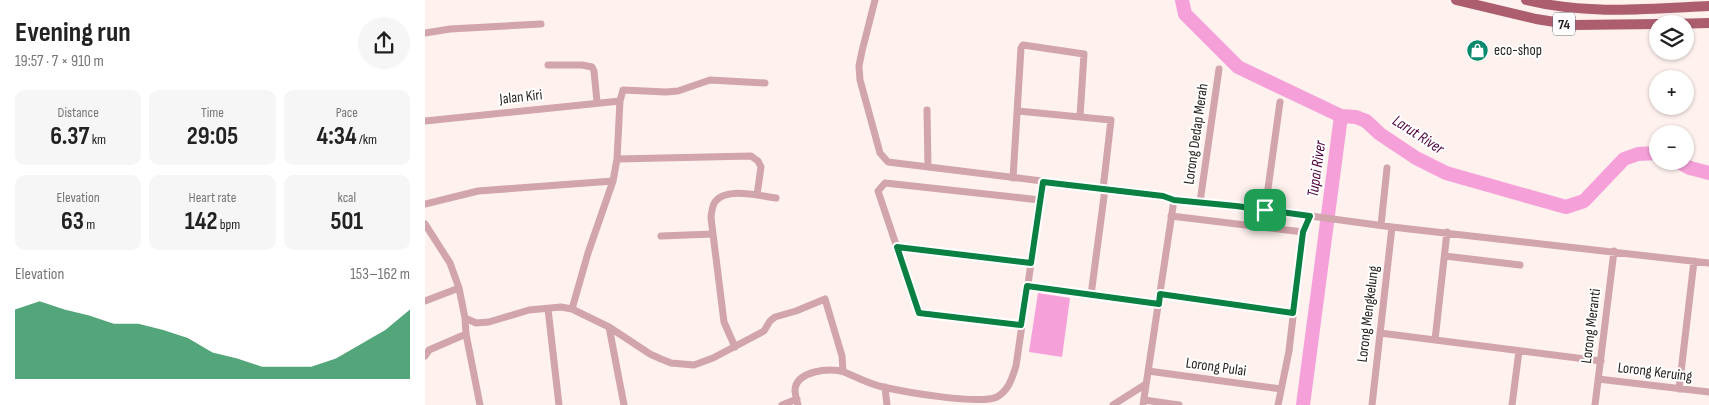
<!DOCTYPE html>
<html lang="en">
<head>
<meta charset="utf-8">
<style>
  :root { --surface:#fff; --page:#f6f6f6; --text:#222; --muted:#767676; --accent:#0b8043 }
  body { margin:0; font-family:"Sofia Sans Condensed",sans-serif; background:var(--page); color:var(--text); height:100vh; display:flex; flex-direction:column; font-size:19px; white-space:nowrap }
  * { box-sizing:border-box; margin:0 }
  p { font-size:16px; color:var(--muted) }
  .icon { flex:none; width:28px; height:28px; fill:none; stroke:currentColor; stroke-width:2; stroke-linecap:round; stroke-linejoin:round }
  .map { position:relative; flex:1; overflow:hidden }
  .details { display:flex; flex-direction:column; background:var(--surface); width:425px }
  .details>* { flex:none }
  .fabs { position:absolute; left:1224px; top:15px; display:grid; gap:10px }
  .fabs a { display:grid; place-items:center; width:45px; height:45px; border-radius:50%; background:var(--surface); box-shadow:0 1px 4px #0004; font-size:25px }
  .pin { position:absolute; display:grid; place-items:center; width:42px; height:42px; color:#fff; margin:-21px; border-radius:10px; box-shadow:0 2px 8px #0006 }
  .round { display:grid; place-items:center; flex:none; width:52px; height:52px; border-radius:26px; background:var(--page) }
  .headline { display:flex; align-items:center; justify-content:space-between; height:85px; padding:0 15px }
  h1 { font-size:28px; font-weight:700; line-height:38px }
  .metrics { display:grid; grid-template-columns:repeat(3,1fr); gap:8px; height:85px; padding:5px 15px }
  .metrics div { display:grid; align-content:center; border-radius:10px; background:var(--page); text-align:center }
  .metrics b { font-size:25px; font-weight:700 }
  .metrics small { font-size:14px; font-weight:400 }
  .metrics p { font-size:14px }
  .chart { height:140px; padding:10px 15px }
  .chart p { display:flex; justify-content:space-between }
  .chart svg { width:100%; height:90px; margin-top:5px; fill:var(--accent); opacity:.7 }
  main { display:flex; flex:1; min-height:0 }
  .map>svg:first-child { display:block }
  .water { fill:#f6a0d9 }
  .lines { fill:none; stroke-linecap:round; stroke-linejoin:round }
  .river { stroke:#f6a0d9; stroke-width:14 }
  .street { stroke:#d2a4ab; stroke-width:7 }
  .primary { stroke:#ad5e6e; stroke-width:10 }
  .route-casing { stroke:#fff; stroke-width:10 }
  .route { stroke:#0b8043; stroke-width:6 }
  .labels { text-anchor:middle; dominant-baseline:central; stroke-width:4; stroke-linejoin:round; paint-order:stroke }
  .shield { fill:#fff; stroke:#686564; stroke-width:1 }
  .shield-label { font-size:14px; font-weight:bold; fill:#282321 }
  .poi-label { font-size:15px; fill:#282321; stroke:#fff; text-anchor:start }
  .street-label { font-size:15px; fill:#282321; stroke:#fff }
  .water-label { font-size:16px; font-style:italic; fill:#4f033e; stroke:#fff }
</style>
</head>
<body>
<main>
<section class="details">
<div class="headline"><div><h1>Evening run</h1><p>19:57 · 7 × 910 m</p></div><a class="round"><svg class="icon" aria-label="share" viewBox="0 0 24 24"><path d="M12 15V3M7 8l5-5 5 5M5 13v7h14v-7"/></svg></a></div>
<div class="metrics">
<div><p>Distance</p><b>6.37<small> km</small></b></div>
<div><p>Time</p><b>29:05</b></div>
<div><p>Pace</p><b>4:34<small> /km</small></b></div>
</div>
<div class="metrics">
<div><p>Elevation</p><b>63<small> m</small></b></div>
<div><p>Heart rate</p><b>142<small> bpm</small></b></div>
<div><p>kcal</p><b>501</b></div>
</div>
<div class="chart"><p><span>Elevation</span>153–162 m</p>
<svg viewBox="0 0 160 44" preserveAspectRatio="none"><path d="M0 44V10L10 6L20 10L30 13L40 17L50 17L60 20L70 24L80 31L90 34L100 38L110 38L120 38L130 34L140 27L150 20L160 10V44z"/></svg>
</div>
</section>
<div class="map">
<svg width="1284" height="405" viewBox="0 0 1284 405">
  <rect width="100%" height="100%" fill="#fef1ee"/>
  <path class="water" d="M613,293L645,298L637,357L604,352Z"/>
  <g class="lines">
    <path class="river" d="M757,0L760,14L813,67L916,116L931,117L941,121L955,134L991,158L1021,173L1141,207L1159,201L1199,159L1213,154L1232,153
      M1252,161L1265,168L1284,173
      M878,405L916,116"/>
    <path class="street" d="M450,0L437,51L434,66L435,80L455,153L463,162L738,196L749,200L811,206L967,227L1284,263
      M0,33L25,29L116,24
      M123,65H157L167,67L169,71L172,102
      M502,110L503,167
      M593,111L686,120L678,189
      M0,121L195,101
      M192,159L326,156L333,161L336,167L332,195
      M588,178L596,48L598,45L659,54L655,117
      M775,202L794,69
      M0,204L53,191L188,181
      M840,210L855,102
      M746,216L878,232
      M0,224L25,263L34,288L40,318L41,334L55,405
      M956,225L962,168
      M236,236L288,234
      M472,247L606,263
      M1020,256L1095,265
      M602,286L734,304
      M735,294L868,313
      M666,295L680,189
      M0,301L34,288
      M123,309L134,405
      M147,309L163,253L188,181L192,159L195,101L198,90L241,92L253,91L285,80L340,83
      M40,318L51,323L64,322L104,310L136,307L147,309L184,327L225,354L236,359L246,363L269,365L288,358L339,331L345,321L350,317L371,311L400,299L417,356L418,371
      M596,325L494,313L453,191L460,183L615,200
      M184,327L199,405
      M955,333L1176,361
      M1010,340L1022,232
      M310,347L299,322L286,218C286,214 287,210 288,206C295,185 334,196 351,198
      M0,356L4,350L41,334
      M723,371L856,389
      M1173,379L1284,392
      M460,387L462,405
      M1254,389L1269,261
      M719,400L754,405
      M357,405L372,399
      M373,405C372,401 370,395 370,390C371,371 405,367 419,372C432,377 444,384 458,387C480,392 554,405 572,397C584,390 587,378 591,366L618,181
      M688,405L721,384
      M718,405L749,200
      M853,405L864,351L878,232L885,216
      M947,405L967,227
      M1087,405L1094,351
      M1170,405L1189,251"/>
    <path class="primary" d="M1031,0L1111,19L1149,25L1232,24
      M1101,0C1161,15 1222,9 1284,6
      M1245,24L1284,23"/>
  </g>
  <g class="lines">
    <defs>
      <path id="route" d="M618,182L738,196L749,200L811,206L885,216L878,232L868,313L735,294L734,304L602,286L596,325L494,313L472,247L606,263Z"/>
    </defs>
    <use href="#route" class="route-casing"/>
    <use href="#route" class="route"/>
  </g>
  <defs>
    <symbol id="shop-disc" viewBox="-11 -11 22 22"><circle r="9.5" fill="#07896d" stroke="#fff"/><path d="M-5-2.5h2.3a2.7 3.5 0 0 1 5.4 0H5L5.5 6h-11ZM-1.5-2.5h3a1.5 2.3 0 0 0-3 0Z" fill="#fff"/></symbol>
  </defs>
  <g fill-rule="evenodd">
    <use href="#shop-disc" x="1040" y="38" width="25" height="25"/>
  </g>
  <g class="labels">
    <rect class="shield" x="1128" y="12.5" width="22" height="23" rx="4"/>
    <g class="shield-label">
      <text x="1139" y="24">74</text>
    </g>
    <g class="poi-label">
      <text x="1069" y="50">eco-shop</text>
    </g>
    <g class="street-label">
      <text transform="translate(96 97) rotate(-6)">Jalan Kiri</text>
      <text transform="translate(771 134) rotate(-82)">Lorong Dedap Merah</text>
      <text transform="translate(943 314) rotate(-83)">Lorong Mengkelung</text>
      <text transform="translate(1166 326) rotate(-83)">Lorong Meranti</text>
      <text transform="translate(791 367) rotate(8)">Lorong Pulai</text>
      <text transform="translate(1230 372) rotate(7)">Lorong Keruing</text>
    </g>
    <g class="water-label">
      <text transform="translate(993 135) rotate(33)">Larut River</text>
      <text transform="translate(892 169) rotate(-82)">Tupai River</text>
    </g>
  </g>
</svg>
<div class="fabs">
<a><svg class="icon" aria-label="layers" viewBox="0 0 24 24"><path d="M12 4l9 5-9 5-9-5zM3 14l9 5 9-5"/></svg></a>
<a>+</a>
<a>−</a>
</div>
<div class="pin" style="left:840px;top:210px;background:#1e9e55"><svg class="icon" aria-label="arrive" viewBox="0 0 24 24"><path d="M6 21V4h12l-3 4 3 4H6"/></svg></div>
</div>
</main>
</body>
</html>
